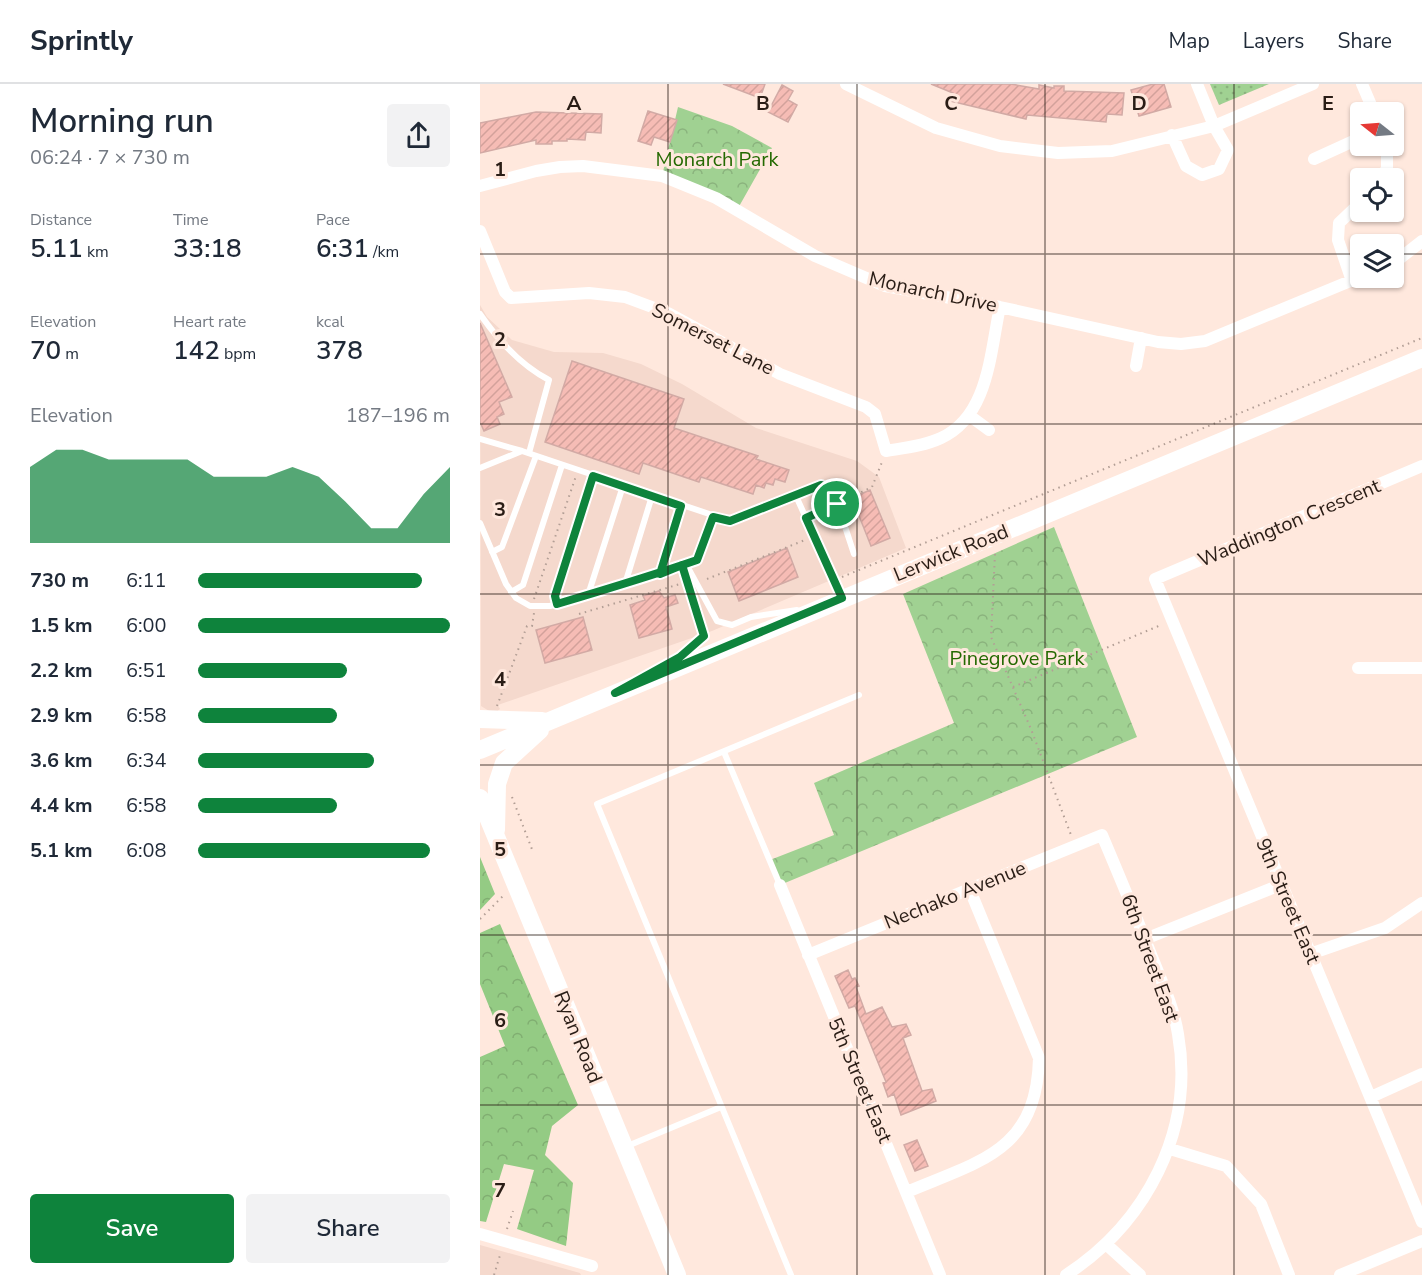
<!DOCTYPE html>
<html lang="en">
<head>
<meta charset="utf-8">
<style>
  :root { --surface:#fff; --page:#f2f2f3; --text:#1f2937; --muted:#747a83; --line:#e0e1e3; --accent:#0e833c }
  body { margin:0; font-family:"Nunito Sans",sans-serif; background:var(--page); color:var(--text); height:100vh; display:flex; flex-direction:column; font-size:22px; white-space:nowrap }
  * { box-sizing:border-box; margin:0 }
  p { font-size:20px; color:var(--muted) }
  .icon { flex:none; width:33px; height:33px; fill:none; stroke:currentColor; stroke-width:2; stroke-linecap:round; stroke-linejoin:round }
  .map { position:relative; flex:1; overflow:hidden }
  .side { display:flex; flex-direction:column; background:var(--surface); width:480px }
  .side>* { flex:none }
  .needle { width:39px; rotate:287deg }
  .tools { position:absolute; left:870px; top:18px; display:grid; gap:12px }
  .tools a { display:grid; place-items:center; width:54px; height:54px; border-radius:6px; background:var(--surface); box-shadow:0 2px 4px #0004; font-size:30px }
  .pin { position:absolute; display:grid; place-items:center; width:51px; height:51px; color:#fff; margin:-26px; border:3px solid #fff; border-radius:50%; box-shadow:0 2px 6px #0007 }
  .round { display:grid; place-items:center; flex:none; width:63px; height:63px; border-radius:6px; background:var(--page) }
  .summary { display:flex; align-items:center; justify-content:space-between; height:102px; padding:0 30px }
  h1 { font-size:33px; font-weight:600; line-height:45px }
  .metrics { display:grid; grid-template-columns:repeat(3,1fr); gap:9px; height:102px; padding:6px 30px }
  .metrics div { display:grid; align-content:center }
  .metrics b { font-size:26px; font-weight:600 }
  .metrics small { font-size:16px; font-weight:400 }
  .metrics p { font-size:16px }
  .chart { height:168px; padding:12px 30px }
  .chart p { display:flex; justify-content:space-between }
  .chart svg { width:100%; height:108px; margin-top:6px; fill:var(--accent); opacity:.7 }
  .button { display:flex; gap:12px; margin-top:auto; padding:12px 30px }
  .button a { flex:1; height:69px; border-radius:6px; background:var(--accent); color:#fff; font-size:24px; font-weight:600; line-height:69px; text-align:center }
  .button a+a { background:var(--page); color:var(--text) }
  ul { padding:0 30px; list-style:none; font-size:20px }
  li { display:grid; grid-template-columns:96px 72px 1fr; align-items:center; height:45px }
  li i { height:15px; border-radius:8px; background:var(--accent) }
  header { display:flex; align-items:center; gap:36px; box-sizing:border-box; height:84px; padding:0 30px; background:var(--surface); border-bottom:2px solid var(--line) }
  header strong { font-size:28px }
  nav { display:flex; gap:33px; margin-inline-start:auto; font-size:21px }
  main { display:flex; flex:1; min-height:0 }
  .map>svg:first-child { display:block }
  .built { fill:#f5d9cd }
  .grass { fill:url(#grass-dots) }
  .forest { fill:url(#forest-crowns) }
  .park { fill:url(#park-crowns) }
  .building { fill:url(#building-hatch); stroke:#d2aaa5; stroke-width:1.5 }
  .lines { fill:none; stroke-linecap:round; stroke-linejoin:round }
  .path { stroke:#b29e95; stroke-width:2; stroke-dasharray:1.5 4.5; stroke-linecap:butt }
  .service { stroke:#fff; stroke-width:6 }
  .minor { stroke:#fff; stroke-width:12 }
  .secondary { stroke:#fff; stroke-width:18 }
  .route-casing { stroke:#fff; stroke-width:12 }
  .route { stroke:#0e833c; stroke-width:8 }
  .grid { fill:none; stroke:#2a1d16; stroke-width:1.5; stroke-opacity:0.55 }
  .labels { text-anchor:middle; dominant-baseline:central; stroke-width:6; stroke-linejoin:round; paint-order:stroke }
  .park-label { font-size:20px; fill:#246900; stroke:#ffe8dd }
  .street-label { font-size:20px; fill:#2a1d16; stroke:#ffe8dd }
  .grid-label { font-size:20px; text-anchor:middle; font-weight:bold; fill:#2a1d16; stroke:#ffe8dd; stroke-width:6; stroke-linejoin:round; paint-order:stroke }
</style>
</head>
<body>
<header>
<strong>Sprintly</strong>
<nav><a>Map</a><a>Layers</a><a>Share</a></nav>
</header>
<main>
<section class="side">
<div class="summary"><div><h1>Morning run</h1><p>06:24 · 7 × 730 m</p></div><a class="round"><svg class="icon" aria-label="share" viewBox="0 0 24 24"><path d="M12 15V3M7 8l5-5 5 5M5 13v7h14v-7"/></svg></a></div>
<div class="metrics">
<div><p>Distance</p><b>5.11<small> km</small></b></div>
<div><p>Time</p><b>33:18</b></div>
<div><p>Pace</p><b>6:31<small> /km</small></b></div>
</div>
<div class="metrics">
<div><p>Elevation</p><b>70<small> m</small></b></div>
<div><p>Heart rate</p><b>142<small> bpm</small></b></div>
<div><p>kcal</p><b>378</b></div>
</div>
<div class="chart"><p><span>Elevation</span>187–196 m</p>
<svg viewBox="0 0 160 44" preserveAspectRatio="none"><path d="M0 44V13L10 6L20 6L30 10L40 10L50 10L60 10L70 17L80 17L90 17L100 13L110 17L120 27L130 38L140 38L150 24L160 13V44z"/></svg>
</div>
<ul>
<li><b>730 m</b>6:11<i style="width:89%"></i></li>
<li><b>1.5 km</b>6:00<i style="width:100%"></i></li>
<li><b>2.2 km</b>6:51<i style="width:59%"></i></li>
<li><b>2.9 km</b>6:58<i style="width:55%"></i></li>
<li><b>3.6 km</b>6:34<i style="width:70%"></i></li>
<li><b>4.4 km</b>6:58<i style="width:55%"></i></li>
<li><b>5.1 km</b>6:08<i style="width:92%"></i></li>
</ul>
<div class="button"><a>Save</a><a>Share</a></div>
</section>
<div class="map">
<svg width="942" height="1191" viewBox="0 0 942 1191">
  <defs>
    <pattern id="grass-dots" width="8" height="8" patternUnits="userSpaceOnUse" patternTransform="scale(1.5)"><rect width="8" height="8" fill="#a0d192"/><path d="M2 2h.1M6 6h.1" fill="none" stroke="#8ab37d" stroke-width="1.8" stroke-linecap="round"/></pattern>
    <pattern id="forest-crowns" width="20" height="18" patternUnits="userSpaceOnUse" patternTransform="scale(1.5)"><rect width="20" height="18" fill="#94cb84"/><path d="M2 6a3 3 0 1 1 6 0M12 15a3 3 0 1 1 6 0" fill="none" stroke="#80ae71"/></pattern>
    <pattern id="park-crowns" width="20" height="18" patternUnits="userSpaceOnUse" patternTransform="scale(1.5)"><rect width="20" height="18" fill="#a0d192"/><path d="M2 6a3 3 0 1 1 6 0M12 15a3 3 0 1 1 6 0" fill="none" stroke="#8ab37d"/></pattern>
    <pattern id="building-hatch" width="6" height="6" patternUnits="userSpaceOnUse" patternTransform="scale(1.5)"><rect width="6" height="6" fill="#f6bcb5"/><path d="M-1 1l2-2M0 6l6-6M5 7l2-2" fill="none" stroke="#d3a19b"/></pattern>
  </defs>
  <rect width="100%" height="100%" fill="#ffe8dd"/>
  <path class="built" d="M0,221L7,233L32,256L74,268L123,269L161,280L202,300L276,344L377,377L399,393L426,464L232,547L18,621L20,625L14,630L1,622Z
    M0,1161L100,1189L101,1191H0Z"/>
  <path class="grass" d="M730,0H789L739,21Z"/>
  <path class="forest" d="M0,773L15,810L0,826Z
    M20,840L98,1021L72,1042L65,1071L93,1099L86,1162L37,1145L54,1086L24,1080L6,1138L0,1137V973L25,962L0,900V849Z"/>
  <path class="park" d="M198,23L252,42L292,64L257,126L182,92Z
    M574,443L657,653L300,801L290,776L354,751L334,699L474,639L423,510Z"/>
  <path class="building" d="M243,0H285L280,14Z
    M451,0H531L559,5V1L574,4V2H584V7L644,9L642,31L627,30L626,38L547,31L546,35L470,17L473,9Z
    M673,0H684L691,23L659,32L651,6Z
    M302,1L313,7L308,16L317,21L308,38L288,28Z
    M168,27L197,36L190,58L174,53L171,61L158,57Z
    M56,28L122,30L121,49L106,48L105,56L87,55V57H72V60H56V56L0,69V39Z
    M0,239L32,313L19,318L24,330L17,333L20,340L4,347L0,338Z
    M92,277L204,315L194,344L278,372L276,375L309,386L305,398L295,395L293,401L286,399L284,404L276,401L273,410L221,393L219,398L163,379L159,390L65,358Z
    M390,406L410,454L391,462L372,414Z
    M307,464L318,493L259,517L248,488Z
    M179,507L184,514L195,511L198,519L186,523L192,545L159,554L150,521L165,516L163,512Z
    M103,533L112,566L65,579L56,546Z
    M368,886L372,895L375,894L379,902L376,903L386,930L402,923L412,943L426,940L431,951L423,954L437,993L442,1007L452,1005L456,1017L421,1031L414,1010L408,1013L403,999L406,998L375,922L369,924L355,892Z
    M437,1056L448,1082L435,1087L424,1061Z"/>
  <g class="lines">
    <path class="path" d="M365,416L392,403L402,378
      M332,431L349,423
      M515,470L511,553L551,645L591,751
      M362,493L942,254
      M227,495L325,456
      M54,515L96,392
      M99,530L200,500
      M533,603L681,541
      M17,622L47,542H52L54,529
      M32,713L53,768
      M0,835L24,811
      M27,1145L33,1127
      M14,1191L21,1168"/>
    <path class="service" d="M0,230C18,256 40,281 69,296L49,369
      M0,355L42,367
      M0,384L42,367L250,437L305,414L316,412L362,514
      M316,412L341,401L353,406L374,470
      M0,439L26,500L36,514L50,522H70L180,490L217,476L233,433
      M12,468L22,463L56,372
      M206,480L237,537L252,541L271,533L317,526
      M180,490L201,422
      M145,500L172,412
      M31,508L43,501L82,381
      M108,511L143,402
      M77,520L75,512L113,392
      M190,578L224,552L202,481
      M244,668L300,801
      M145,1063L241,1023
      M311,1191L117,720L379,611"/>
    <path class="minor" d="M366,0L456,44L520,62L578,69L632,67L734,42L833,0
      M882,0L894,28
      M692,51L706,82L722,91L739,85L748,66L734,42L717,0
      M834,75L880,54
      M902,94L907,84V62
      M0,102L56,87L80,83L103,82L182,92L236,114L335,172L405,202L520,223L678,258L701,260L725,257L880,193
      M0,147L25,208L31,214L109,209L145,213L188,229L300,290L386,323L395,330L406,367C424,364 444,362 461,354C509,332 510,268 520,223
      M914,179L942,157
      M872,197L858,156L859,139L880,119
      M656,282L661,254
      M490,332L509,346
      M942,382L675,495L942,1138
      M878,584H942
      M300,801L460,1191
      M665,855L800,801
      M830,870L905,844L942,819
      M328,871L622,751C639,791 656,832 672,873C682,898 694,924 698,950C715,1047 666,1139 586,1191
      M891,1013L942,990
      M690,1065L746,1082L781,1120L809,1191
      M427,1108C500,1077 557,1067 559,974L490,806
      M0,1150L112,1182
      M627,1161L660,1191
      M860,1191L942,1157"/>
    <path class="secondary" d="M0,635L62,637
      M0,666L942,274
      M0,714L197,1191
      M16,746L17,700L24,679L60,646"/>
  </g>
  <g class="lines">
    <defs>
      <path id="route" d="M357,420L352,406L341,401L250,437L233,433L217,476C171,492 124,506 77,520L75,512L113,392L201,422L180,490L202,481L224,552L200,573L135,609L362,514L326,434L357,420"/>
    </defs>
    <use href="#route" class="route-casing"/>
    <use href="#route" class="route"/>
  </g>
  <path class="grid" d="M188,0V1191M377,0V1191M565,0V1191M754,0V1191M0,170H880M914,170H942M0,340H942M0,510H942M0,681H942M0,851H942M0,1021H942"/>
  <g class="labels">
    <g class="park-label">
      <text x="237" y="75">Monarch Park</text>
      <text x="537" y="574">Pinegrove Park</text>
    </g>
    <g class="street-label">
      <text transform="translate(453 208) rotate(12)">Monarch Drive</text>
      <text transform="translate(233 255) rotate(27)">Somerset Lane</text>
      <text transform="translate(809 439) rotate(-23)">Waddington Crescent</text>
      <text transform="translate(471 469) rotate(-22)">Lerwick Road</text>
      <text transform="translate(475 811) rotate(-22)">Nechako Avenue</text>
      <text transform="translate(808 817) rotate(67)">9th Street East</text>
      <text transform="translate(670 874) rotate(70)">6th Street East</text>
      <text transform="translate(98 953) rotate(68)">Ryan Road</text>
      <text transform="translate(380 996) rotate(67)">5th Street East</text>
    </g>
  </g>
  <g class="grid-label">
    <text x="94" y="26">A</text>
    <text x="283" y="26">B</text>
    <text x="471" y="26">C</text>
    <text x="659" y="26">D</text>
    <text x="848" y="26">E</text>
    <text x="20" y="92">1</text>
    <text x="20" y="262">2</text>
    <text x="20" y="432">3</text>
    <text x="20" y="602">4</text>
    <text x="20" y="772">5</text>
    <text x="20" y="943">6</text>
    <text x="20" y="1113">7</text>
  </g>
</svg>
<div class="tools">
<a><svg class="needle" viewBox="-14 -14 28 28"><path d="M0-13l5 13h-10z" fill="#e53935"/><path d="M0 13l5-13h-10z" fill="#747a83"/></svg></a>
<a><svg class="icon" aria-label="locate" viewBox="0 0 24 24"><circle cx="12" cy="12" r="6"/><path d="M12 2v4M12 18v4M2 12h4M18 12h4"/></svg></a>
<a><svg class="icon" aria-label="layers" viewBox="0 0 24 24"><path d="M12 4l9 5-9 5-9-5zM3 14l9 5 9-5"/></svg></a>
</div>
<div class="pin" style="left:357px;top:420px;background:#1e9e55"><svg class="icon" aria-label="arrive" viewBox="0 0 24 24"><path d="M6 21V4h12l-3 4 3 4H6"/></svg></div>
</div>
</main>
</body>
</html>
